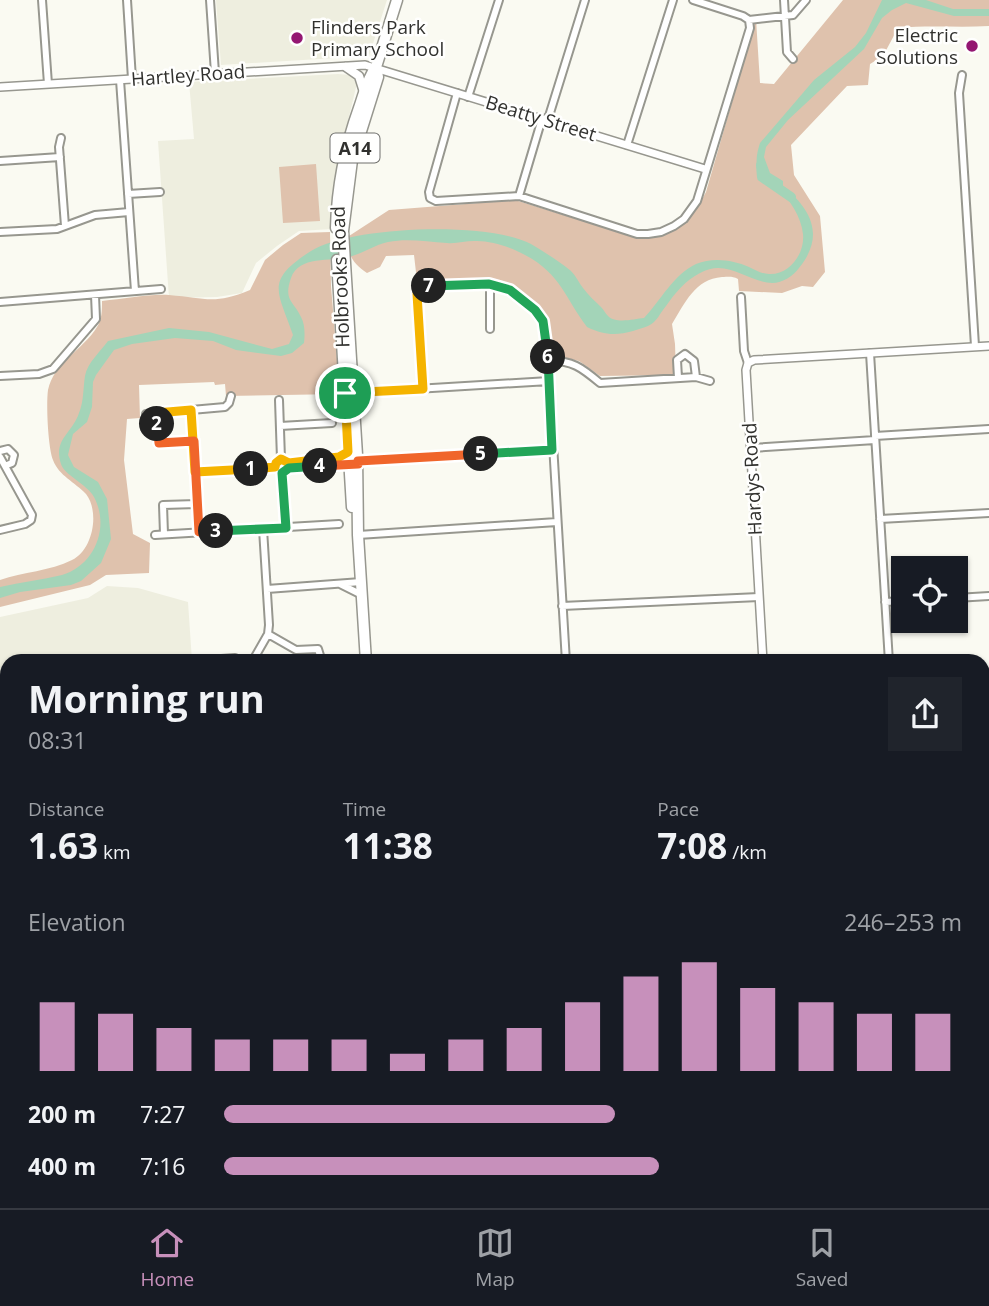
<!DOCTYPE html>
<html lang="en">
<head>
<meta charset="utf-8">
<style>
  :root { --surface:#171b24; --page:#20242c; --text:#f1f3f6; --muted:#9ea1a6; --line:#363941; --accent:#c790bb }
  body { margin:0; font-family:"Open Sans",sans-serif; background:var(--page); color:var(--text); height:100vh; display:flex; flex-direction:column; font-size:26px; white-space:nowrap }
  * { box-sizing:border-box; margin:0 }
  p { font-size:23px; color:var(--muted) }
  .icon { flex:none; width:38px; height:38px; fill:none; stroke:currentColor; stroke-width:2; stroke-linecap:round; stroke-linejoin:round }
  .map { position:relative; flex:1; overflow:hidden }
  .drawer { position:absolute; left:0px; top:654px; width:990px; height:555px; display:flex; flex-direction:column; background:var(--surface); border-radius:21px 21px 0 0; box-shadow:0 2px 5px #0004 }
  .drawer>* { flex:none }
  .tools { position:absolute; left:891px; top:556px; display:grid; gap:14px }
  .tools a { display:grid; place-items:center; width:77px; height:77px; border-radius:0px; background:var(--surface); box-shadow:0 2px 5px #0004; font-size:35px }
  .pin { position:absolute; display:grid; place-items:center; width:60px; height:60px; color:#fff; margin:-30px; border:4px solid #fff; border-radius:50%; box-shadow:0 2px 7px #0007 }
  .km { position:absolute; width:35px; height:35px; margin:-18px; border-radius:50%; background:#222; color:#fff; font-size:19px; line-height:35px; text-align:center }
  .round { display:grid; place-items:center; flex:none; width:74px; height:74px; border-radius:0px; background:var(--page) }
  .overview { display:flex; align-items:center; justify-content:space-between; height:119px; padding:0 28px }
  h1 { font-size:38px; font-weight:700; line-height:52px }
  .figures { display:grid; grid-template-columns:repeat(3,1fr); gap:10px; height:119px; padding:7px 28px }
  .figures div { display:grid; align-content:center }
  .figures b { font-size:35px; font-weight:700 }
  .figures small { font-size:19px; font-weight:400 }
  .figures p { font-size:19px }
  .chart { height:196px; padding:14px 28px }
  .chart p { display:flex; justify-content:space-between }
  .chart svg { width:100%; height:126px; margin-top:7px; stroke:var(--accent); stroke-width:6 }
  ul { padding:0 28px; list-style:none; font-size:23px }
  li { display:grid; grid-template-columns:112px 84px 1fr; align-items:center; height:52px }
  li i { height:18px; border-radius:9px; background:var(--accent) }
  .tabs { display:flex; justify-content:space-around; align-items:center; height:98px; border-top:2px solid var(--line); background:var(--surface); font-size:19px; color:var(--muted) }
  .tabs a { display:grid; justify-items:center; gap:4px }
  .tabs .current { color:var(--accent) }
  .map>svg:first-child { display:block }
  .built { fill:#eeeedf }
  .green { fill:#dfc2ad }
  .water { fill:#a3d4b8 }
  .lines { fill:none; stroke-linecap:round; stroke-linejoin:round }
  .river { stroke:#a3d4b8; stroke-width:10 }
  .minor-casing { stroke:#97978f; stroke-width:10 }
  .tertiary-casing { stroke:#97978f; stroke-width:10 }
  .secondary-casing { stroke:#97978f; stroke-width:11 }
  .primary-casing { stroke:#97978f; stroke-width:13 }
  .minor { stroke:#fff; stroke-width:6 }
  .tertiary { stroke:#fff; stroke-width:7 }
  .secondary { stroke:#fff; stroke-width:8 }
  .primary { stroke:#fff; stroke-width:10 }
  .split-1-casing { stroke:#fff; stroke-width:14 }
  .split-2-casing { stroke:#fff; stroke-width:14 }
  .split-3-casing { stroke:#fff; stroke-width:14 }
  .split-4-casing { stroke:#fff; stroke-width:14 }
  .split-5-casing { stroke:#fff; stroke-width:14 }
  .split-6-casing { stroke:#fff; stroke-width:14 }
  .split-7-casing { stroke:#fff; stroke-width:14 }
  .split-8-casing { stroke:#fff; stroke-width:14 }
  .split-1 { stroke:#f5b400; stroke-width:9 }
  .split-2 { stroke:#f5b400; stroke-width:9 }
  .split-3 { stroke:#f0652b; stroke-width:9 }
  .split-4 { stroke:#22a559; stroke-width:9 }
  .split-5 { stroke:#f0652b; stroke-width:9 }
  .split-6 { stroke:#22a559; stroke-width:9 }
  .split-7 { stroke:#22a559; stroke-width:9 }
  .split-8 { stroke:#f5b400; stroke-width:9 }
  .poi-dot { fill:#941772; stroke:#fffffe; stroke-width:2.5 }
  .labels { text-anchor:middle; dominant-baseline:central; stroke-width:5; stroke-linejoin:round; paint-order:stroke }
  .shield { fill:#fffffe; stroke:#6f6f6c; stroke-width:2 }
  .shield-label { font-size:18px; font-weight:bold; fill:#31312e }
  .poi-label { font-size:19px; fill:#31312e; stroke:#fffffe; text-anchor:start }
  .street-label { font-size:19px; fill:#31312e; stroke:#fffffe }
</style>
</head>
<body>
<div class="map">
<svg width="989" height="1208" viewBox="0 0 989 1208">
  <rect width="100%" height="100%" fill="#fafaf2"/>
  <path class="built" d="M216,0H387L369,56L221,65Z
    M338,74L351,75L357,83L334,180L330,214L332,229L299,231L277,246L256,263L242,293L217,297L169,298L158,141L194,139L189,82Z
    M107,586L138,588L188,602L192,661L7,662V769L0,770V617L88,598Z
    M989,689V869H984V690Z"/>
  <path class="green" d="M843,0H989V26C959,28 929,25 898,28L883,56L870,64L868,85L847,86L791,145L794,175L820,216L825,272L813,287L802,286L782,293L739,291L738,279C732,276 729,277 722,277C695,279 685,303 672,324L675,344L676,375L600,376L579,361L553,355C552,346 552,336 549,328C547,319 540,312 534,306C502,270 461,282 417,281L414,255L386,256L380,267L367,273C352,263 347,254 349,236L389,210L515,200L641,239C677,234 689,224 706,192L756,19L760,83L774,84Z
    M316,164L320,221L283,223L279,167Z
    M330,232L331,286L340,394L226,396L225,384L215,385L214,382L139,385L140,418L127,419L124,460L133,534L150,543L149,573L106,575L90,585L0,607V580C23,572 50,571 72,560C93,550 100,512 86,494C75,482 59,476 53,460C48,447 46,404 48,390C54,362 83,350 97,327C102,320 102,310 102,301C124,299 147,294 169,295C206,298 214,305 250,290L265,260L283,245L301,233Z
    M0,738H7V765L0,766Z"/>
  <path class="water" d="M882,0H926L953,9H989V16H954L906,3L892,10L882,18L864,49L788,120L766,147L764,157L770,173L783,181V186C812,210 825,236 799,268C793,276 783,283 772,283C747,282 727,258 700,273C686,280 675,293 666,306C660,313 657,322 648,326C644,328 638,329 633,331C616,336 603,335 587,327C565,298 561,274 525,255C511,247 490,240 474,241C465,241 456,244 447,243C427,242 408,238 388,242C374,245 362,254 348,257C331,262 299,255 291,278C283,301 294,301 301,317C305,324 305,335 304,343L292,353L281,356L236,350L213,341L175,338L132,344L114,350L96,375L93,382L92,407L87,422L73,434L68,455L74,467L98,482L107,499L111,539L101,563L81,581L71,585L20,592L0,598V587C21,582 42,580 62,575C95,565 110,527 94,497C87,484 64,475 61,464C53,439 72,434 79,413C84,401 83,388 85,376C87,363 101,351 108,341L169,328L209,332L272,349L289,344L293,335C278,291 264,281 311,251C351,226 489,221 531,244C544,252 559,261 571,271C576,276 579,283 583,288C588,295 595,301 601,307C604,310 605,313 608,316C616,324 634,319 644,318C661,300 673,275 696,264C713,257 733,260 749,267C755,270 762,274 769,274C790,275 805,253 803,234C801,216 790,200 777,188C772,183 765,180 760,174C754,166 757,152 760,143L814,80L855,47L866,33Z"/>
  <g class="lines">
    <path class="river" d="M761,165L762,177L791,197"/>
    <defs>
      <path id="minor" d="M42,0L48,84
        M127,0L132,79
        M210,0L215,73
        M693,0L743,16L749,20L793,15L806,0
        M784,0L787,52L793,59
        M962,75L959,93L975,346
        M120,80L135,291
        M457,93L429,192L430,198L436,201L519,196L637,234H648L661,232L674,226L684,219L697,201L750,28L749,20
        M468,97L499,0
        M61,138L59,147L65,226
        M627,145L673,0
        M0,161L60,157
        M128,194L160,192
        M519,196L541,122L549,116L585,0
        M0,232L57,229L95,215L129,212
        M490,284V329
        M741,297L744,351L748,363
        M0,302L161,289
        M870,353L889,662
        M548,360C573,361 581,367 600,383L696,377L710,381
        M0,376L39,374L53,369L96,319L95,295
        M678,378L677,360L685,354L694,361L696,377
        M423,389L417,294L420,288L430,285L490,284L510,290L535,310L543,321L548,360L566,662
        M350,393L549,381
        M279,400L281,459
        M191,410L199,532
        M156,413L159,443L194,441
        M146,414L225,407L229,403L231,396
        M280,426L332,423
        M875,436L989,429
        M751,448L875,440
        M0,451L8,449L14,455L12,463L7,465
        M0,457L32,515L31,520L25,524L0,530
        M358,461L552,450
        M289,463L339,457L348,452
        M289,468L350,464
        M195,472L275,467
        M282,473L286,528
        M880,519L989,513
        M164,534L163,505L197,504
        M155,535L339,524
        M358,535L557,522
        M340,584L362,595
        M267,589L361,582
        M956,598L989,596
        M885,602L903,601
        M562,606L759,597
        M268,634L296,650L318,649L322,662
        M194,661L235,658L241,662
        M252,662L268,634L269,625L263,529
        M984,681L989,680
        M0,797L5,859
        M984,875H989
        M0,1025L7,1024
        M984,1048L989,1047
        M57,1202V1208
        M493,1202V1208
        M600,1202L601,1208
        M686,1202V1208
        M920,1202V1208"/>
      <path id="tertiary" d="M0,87L365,65L705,169
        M763,662L746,370L748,363L754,360L989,346
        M795,1202L796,1208"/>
      <path id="secondary" d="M346,67L359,76L364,92"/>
      <path id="primary" d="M336,228C337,186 345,147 359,108C364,94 367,79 376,67L397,0
        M337,260L352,507
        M366,662L358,535L357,455L343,231L352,160L378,77L376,67
        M403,1202L404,1208"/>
    </defs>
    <use href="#minor" class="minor-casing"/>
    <use href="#tertiary" class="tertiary-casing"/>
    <use href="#secondary" class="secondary-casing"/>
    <use href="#primary" class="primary-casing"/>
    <use href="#minor" class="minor"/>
    <use href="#tertiary" class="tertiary"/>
    <use href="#secondary" class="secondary"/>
    <use href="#primary" class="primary"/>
  </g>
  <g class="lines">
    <defs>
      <path id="split-1" d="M251,469L275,467L276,463L281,459L289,463L339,457L348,452L345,393"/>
      <path id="split-2" d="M157,424L156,413L191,410L195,472L251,469"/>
      <path id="split-3" d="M157,424L159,443L194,441L199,532L216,531"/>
      <path id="split-4" d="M216,531L286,528L282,473L289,468L320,466"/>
      <path id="split-5" d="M320,466L358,464V461L481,454"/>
      <path id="split-6" d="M481,454L552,450L548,357"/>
      <path id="split-7" d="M429,286L489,284L510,290L535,310L543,321L548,357"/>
      <path id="split-8" d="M345,393L423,389L417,294L420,288L429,286"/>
    </defs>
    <use href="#split-1" class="split-1-casing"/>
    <use href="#split-2" class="split-2-casing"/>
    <use href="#split-3" class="split-3-casing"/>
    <use href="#split-4" class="split-4-casing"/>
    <use href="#split-5" class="split-5-casing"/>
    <use href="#split-6" class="split-6-casing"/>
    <use href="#split-7" class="split-7-casing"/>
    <use href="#split-8" class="split-8-casing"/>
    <use href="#split-1" class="split-1"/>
    <use href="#split-2" class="split-2"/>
    <use href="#split-3" class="split-3"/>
    <use href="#split-4" class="split-4"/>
    <use href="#split-5" class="split-5"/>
    <use href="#split-6" class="split-6"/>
    <use href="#split-7" class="split-7"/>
    <use href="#split-8" class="split-8"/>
  </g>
  <g class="poi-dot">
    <circle cx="297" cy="38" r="7"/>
    <circle cx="972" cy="46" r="7"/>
  </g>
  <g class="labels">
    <rect class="shield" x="330.5" y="133.5" width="49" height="29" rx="5"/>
    <g class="shield-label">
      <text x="355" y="148">A14</text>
    </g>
    <g class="poi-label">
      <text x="311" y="27">Flinders Park<tspan x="311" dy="22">Primary School</tspan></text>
      <text x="958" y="35" text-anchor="end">Electric<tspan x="958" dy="22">Solutions</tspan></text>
    </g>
    <g class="street-label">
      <text transform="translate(188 75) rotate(-4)">Hartley Road</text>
      <text transform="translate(541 118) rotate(17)">Beatty Street</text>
      <text transform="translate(340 277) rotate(-92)">Holbrooks Road</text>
      <text transform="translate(752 479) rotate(-93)">Hardys Road</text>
    </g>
  </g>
</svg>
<div class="tools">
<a><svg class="icon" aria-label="locate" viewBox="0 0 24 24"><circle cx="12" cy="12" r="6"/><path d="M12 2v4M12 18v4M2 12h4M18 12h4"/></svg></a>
</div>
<div class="pin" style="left:345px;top:393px;background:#1e9e55"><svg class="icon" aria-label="arrive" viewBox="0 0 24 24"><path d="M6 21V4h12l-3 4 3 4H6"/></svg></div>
<b class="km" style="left:251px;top:469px">1</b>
<b class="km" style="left:157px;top:424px">2</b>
<b class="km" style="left:216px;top:531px">3</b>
<b class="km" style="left:320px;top:466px">4</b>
<b class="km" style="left:481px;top:454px">5</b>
<b class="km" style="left:548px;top:357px">6</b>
<b class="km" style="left:429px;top:286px">7</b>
<section class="drawer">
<div class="overview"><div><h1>Morning run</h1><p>08:31</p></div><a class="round"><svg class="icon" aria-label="share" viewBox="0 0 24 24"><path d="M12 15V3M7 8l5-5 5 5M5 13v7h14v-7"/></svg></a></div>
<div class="figures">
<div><p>Distance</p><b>1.63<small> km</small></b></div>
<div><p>Time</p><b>11:38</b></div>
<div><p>Pace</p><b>7:08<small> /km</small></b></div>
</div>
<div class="chart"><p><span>Elevation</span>246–253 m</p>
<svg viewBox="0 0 160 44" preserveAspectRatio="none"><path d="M5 44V20M15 44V24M25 44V29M35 44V33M45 44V33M55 44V33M65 44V38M75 44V33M85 44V29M95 44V20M105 44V11M115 44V6M125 44V15M135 44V20M145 44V24M155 44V24"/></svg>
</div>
<ul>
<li><b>200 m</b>7:27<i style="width:53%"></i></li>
<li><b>400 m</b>7:16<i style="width:59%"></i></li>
</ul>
</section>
</div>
<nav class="tabs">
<a class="current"><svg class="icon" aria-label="home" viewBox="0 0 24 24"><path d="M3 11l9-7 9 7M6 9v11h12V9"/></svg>Home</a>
<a><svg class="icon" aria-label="map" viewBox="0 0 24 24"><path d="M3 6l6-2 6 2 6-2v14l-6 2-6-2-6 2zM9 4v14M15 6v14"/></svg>Map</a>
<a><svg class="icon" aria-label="saved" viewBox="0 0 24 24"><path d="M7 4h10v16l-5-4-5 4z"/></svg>Saved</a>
</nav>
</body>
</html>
